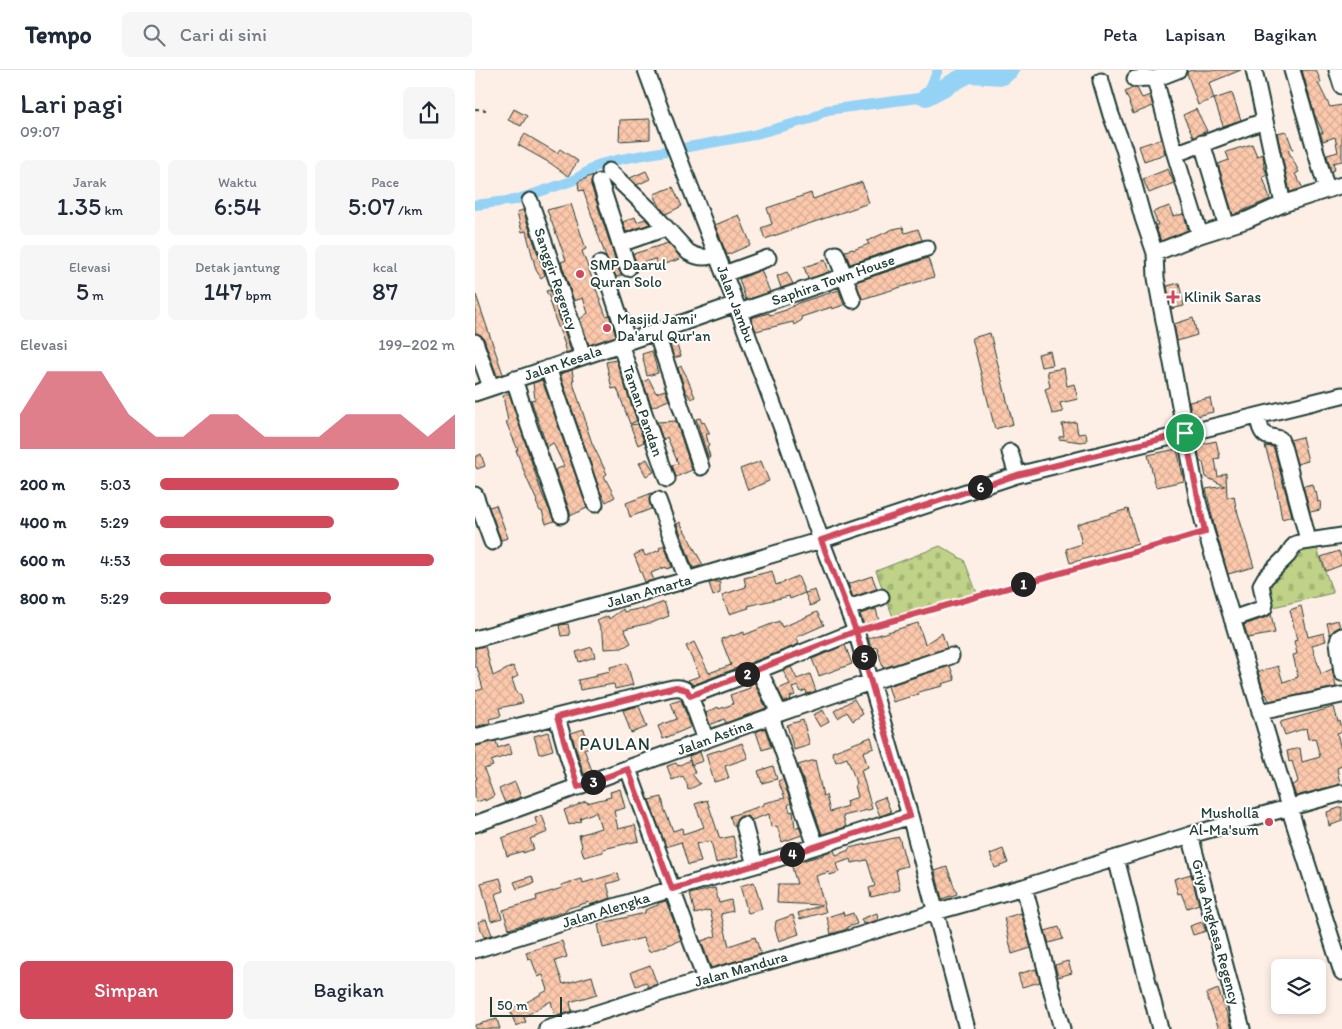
<!DOCTYPE html>
<html lang="id">
<head>
<meta charset="utf-8">
<style>
  :root { --surface:#fff; --page:#f6f6f7; --text:#1f2937; --muted:#747a83; --line:#e0e1e3; --accent:#d1495b }
  body { margin:0; font-family:Itim,sans-serif; background:var(--page); color:var(--text); height:100vh; display:flex; flex-direction:column; font-size:19px; white-space:nowrap }
  * { box-sizing:border-box; margin:0 }
  p { font-size:16px; color:var(--muted) }
  .icon { flex:none; width:28px; height:28px; fill:none; stroke:currentColor; stroke-width:2; stroke-linecap:round; stroke-linejoin:round }
  .map { position:relative; flex:1; overflow:hidden }
  .details { display:flex; flex-direction:column; background:var(--surface); width:475px }
  .details>* { flex:none }
  .tools { position:absolute; left:796px; top:889px; display:grid; gap:10px }
  .tools a { display:grid; place-items:center; width:55px; height:55px; border-radius:8px; background:var(--surface); box-shadow:0 2px 8px #0003; font-size:25px }
  .scale { position:absolute; left:15px; bottom:12px; width:72px; box-sizing:border-box; padding-left:5px; border:2px solid #1f3d34; border-top:0; font-size:14px; line-height:18px; white-space:nowrap; color:#1f3d34; -webkit-text-stroke:4px #fff; paint-order:stroke }
  .pin { position:absolute; display:grid; place-items:center; width:42px; height:42px; color:#fff; margin:-21px; border:2px solid #fff; border-radius:50%; box-shadow:0 1px 5px #0007 }
  .km { position:absolute; width:25px; height:25px; margin:-12px; border-radius:50%; background:#222; color:#fff; font-size:14px; line-height:25px; text-align:center }
  .round { display:grid; place-items:center; flex:none; width:52px; height:52px; border-radius:8px; background:var(--page) }
  .headline { display:flex; align-items:center; justify-content:space-between; height:85px; padding:0 20px }
  h1 { font-size:28px; font-weight:600; line-height:38px }
  .figures { display:grid; grid-template-columns:repeat(3,1fr); gap:8px; height:85px; padding:5px 20px }
  .figures div { display:grid; align-content:center; border-radius:8px; background:var(--page); text-align:center }
  .figures b { font-size:25px; font-weight:600 }
  .figures small { font-size:14px; font-weight:400 }
  .figures p { font-size:14px }
  .chart { height:140px; padding:10px 20px }
  .chart p { display:flex; justify-content:space-between }
  .chart svg { width:100%; height:90px; margin-top:5px; fill:var(--accent); opacity:.7 }
  .button { display:flex; gap:10px; margin-top:auto; padding:10px 20px }
  .button a { flex:1; height:58px; border-radius:8px; background:var(--accent); color:#fff; font-size:20px; font-weight:600; line-height:58px; text-align:center }
  .button a+a { background:var(--page); color:var(--text) }
  ul { padding:0 20px; list-style:none; font-size:16px }
  li { display:grid; grid-template-columns:80px 60px 1fr; align-items:center; height:38px }
  li i { height:12px; border-radius:6px; background:var(--accent) }
  header { display:flex; align-items:center; gap:30px; box-sizing:border-box; height:70px; padding:0 25px; background:var(--surface); border-bottom:1px solid var(--line) }
  header strong { font-size:24px }
  nav { display:flex; gap:28px; margin-inline-start:auto; font-size:18px }
  .search { width:350px; height:45px; background:var(--page); display:flex; align-items:center; gap:12px; box-sizing:border-box; padding:0 18px; border-radius:8px; color:var(--muted); font-size:19px }
  main { display:flex; flex:1; min-height:0 }
  .map>svg:first-child { display:block }
  .cemetery { fill:url(#cemetery-stones); stroke:#6f885e }
  .lines { fill:none; stroke-linecap:round; stroke-linejoin:round }
  .canal { stroke:#95d3f6; stroke-width:10 }
  .river { stroke:#95d3f6; stroke-width:18 }
  .building { fill:url(#building-cross-hatch); stroke:#1f3d34 }
  .minor-casing { stroke:#1f3d34; stroke-width:19 }
  .path { stroke:#1f3d34; stroke-width:2; stroke-dasharray:4 4; stroke-linecap:butt }
  .minor { stroke:#fff; stroke-width:15 }
  .route-casing { stroke:#fff; stroke-width:10 }
  .route { stroke:#d1495b; stroke-width:6 }
  .poi-dot { fill:#d1495b; stroke:#fff; stroke-width:2 }
  .labels { text-anchor:middle; dominant-baseline:central; stroke-width:4; stroke-linejoin:round; paint-order:stroke }
  .poi-label { font-size:15px; fill:#1f3d34; stroke:#fff; text-anchor:start }
  .street-label { font-size:15px; fill:#1f3d34; stroke:#fff }
  .quarter-label { font-size:18px; letter-spacing:1px; fill:#1f3d34; stroke:#fff }
</style>
</head>
<body>
<header>
<strong>Tempo</strong>
<div class="search"><svg class="icon" aria-label="search" viewBox="0 0 24 24"><circle cx="10" cy="10" r="6"/><path d="M15 15l6 6"/></svg>Cari di sini</div>
<nav><a>Peta</a><a>Lapisan</a><a>Bagikan</a></nav>
</header>
<main>
<section class="details">
<div class="headline"><div><h1>Lari pagi</h1><p>09:07</p></div><a class="round"><svg class="icon" aria-label="share" viewBox="0 0 24 24"><path d="M12 15V3M7 8l5-5 5 5M5 13v7h14v-7"/></svg></a></div>
<div class="figures">
<div><p>Jarak</p><b>1.35<small> km</small></b></div>
<div><p>Waktu</p><b>6:54</b></div>
<div><p>Pace</p><b>5:07<small> /km</small></b></div>
</div>
<div class="figures">
<div><p>Elevasi</p><b>5<small> m</small></b></div>
<div><p>Detak jantung</p><b>147<small> bpm</small></b></div>
<div><p>kcal</p><b>87</b></div>
</div>
<div class="chart"><p><span>Elevasi</span>199–202 m</p>
<svg viewBox="0 0 160 44" preserveAspectRatio="none"><path d="M0 44V27L10 6L20 6L30 6L40 27L50 38L60 38L70 27L80 27L90 38L100 38L110 38L120 27L130 27L140 27L150 38L160 27V44z"/></svg>
</div>
<ul>
<li><b>200 m</b>5:03<i style="width:81%"></i></li>
<li><b>400 m</b>5:29<i style="width:59%"></i></li>
<li><b>600 m</b>4:53<i style="width:93%"></i></li>
<li><b>800 m</b>5:29<i style="width:58%"></i></li>
</ul>
<div class="button"><a>Simpan</a><a>Bagikan</a></div>
</section>
<div class="map">
<svg width="867" height="959" viewBox="0 0 867 959">
  <defs>
    <pattern id="cemetery-stones" width="16" height="16" patternUnits="userSpaceOnUse" patternTransform="scale(1.25)"><rect width="16" height="16" fill="#bfd287"/><path d="M2 7V4a2 2 0 0 1 4 0v3zM10 15v-3a2 2 0 0 1 4 0v3z" fill="#a4b575"/></pattern>
    <pattern id="building-cross-hatch" width="8" height="8" patternUnits="userSpaceOnUse" patternTransform="scale(1.25)"><rect width="8" height="8" fill="#fdc9ad"/><path d="M0 0l8 8M0 8l8-8" fill="none" stroke="#d8ae95"/></pattern>
  </defs>
  <rect width="100%" height="100%" fill="#feefe6"/>
  <filter id="ink" filterUnits="userSpaceOnUse"><feTurbulence type="fractalNoise" baseFrequency=".02" numOctaves="2"/><feDisplacementMap in="SourceGraphic" scale="10" xChannelSelector="R" yChannelSelector="G"/><feConvolveMatrix kernelMatrix="1 2 1 2 8 2 1 2 1" color-interpolation-filters="sRGB"/></filter>
  <g filter="url(#ink)">
    <path class="cemetery" d="M840,473L858,523L794,538L792,510L819,480Z
      M465,476L489,490L502,523L418,547L401,501Z"/>
    <g class="lines">
      <path class="canal" d="M0,135L40,130L97,111L125,94L141,90L274,66L335,49L352,40L451,27L463,0"/>
      <path class="river" d="M451,27L494,4L528,6L535,0"/>
    </g>
    <path class="building" d="M717,0H766L734,13L739,29L723,35L712,3V2Z
      M827,0H841L846,12L843,13L855,37L867,35V91L858,93L860,99L856,102L852,85L863,82L860,67L848,71L845,63H848L839,43Z
      M658,18H662L667,28L675,25L678,36L658,44L654,33H655L650,22Z
      M757,23L766,50L748,56L739,29Z
      M39,39L52,46L46,56L33,50Z
      M721,39L732,61L718,67L708,45Z
      M175,49V69L144,71L145,50Z
      M811,61L818,79L813,80L824,102L820,104L828,118L815,122L802,63Z
      M50,64L82,83L85,79L103,91L93,106L75,93L43,75Z
      M686,69L690,84L669,91L664,76Z
      M777,74L782,86L788,84L789,92L788,93L792,105L788,107L795,129L758,145L743,94L754,90L751,82Z
      M693,99L699,113L674,123L668,109Z
      M171,101L175,109L162,115L155,108Z
      M118,105L116,111V115L144,201L147,205L141,207L131,187L108,120L104,121L103,112Z
      M387,112L394,133L290,169L286,158L297,154L292,138L336,123L338,129Z
      M198,117L207,136L191,144L185,137L179,124Z
      M96,134L111,179L107,181L131,246L134,245L141,266L114,275L105,249L113,243L108,228L99,231L86,192L91,190L72,140Z
      M694,136L698,146L709,144L713,160L686,171L680,155H683L678,142Z
      M48,140L70,205L66,208L61,200L51,161L47,162L42,142Z
      M264,145L275,172V175L252,185L240,155Z
      M160,147L162,152L170,149L175,154L151,162L148,152Z
      M428,157L430,163L443,159L447,170L375,194L370,181L378,179V180L394,174L392,171L418,159Z
      M193,173L204,186L205,189L183,196L180,189L162,194L158,184Z
      M453,188L459,207L387,229L381,212Z
      M350,190L354,202L333,209L329,197Z
      M286,200L295,222L271,230L264,209Z
      M312,202L318,214L306,218L302,206Z
      M704,213L709,236L696,239L692,216Z
      M75,220L96,281L91,283L89,275H90L79,246L74,231H76L71,221Z
      M364,220L369,235L357,239V237L326,247L327,250L319,255L318,252L281,261L276,248L294,243L295,245L311,240L323,233Z
      M1,225L28,304L22,306L9,269L6,265L0,263V226Z
      M718,248L722,265L702,271L699,254Z
      M515,263L538,354L520,359L497,268Z
      M201,273L206,286L199,288L195,275Z
      M177,281L183,303L172,306L167,284Z
      M575,281L578,295L566,297L563,284Z
      M141,290L162,351L155,354L142,318L137,319L131,292Z
      M206,296L211,305L220,327L216,329L212,323H211L203,298Z
      M589,298L592,316L599,314L603,329L585,333L588,342L577,344L570,319L575,317L572,301Z
      M97,300L99,310H97L111,352H110L117,373L132,404L129,406L140,427L131,432L125,421L85,304Z
      M174,309L181,323L190,320L194,330L177,337L168,312Z
      M67,310L112,438L95,446V442L80,400L89,396L78,373L72,377L56,330L60,329L58,313Z
      M34,323L66,421L79,451L71,454L67,441H65L61,432L62,431L52,409L41,380H43L31,352L33,351L28,326Z
      M735,328L738,342L717,347L714,332Z
      M225,348L227,353L229,352L235,364H231L234,375L232,376L235,387H233L221,349Z
      M201,351L217,400L201,407L197,395L203,393L192,367L188,370L182,352Z
      M601,352L603,364L611,363L612,371L606,372L584,369V367L589,366L587,354Z
      M163,354L169,372L163,375L155,355Z
      M827,367L833,391L822,394L815,370Z
      M741,371L745,388L740,389L743,407L751,403L752,428L759,426L761,437L779,497L753,504L740,459L731,419L750,416L731,407L728,392H725L722,375Z
      M790,376L798,377L799,379L817,446L807,449L800,410Z
      M702,379L709,411L681,417L673,385Z
      M6,384L10,396L2,399L0,395V387Z
      M172,389L179,402L171,406L164,393Z
      M286,391L294,411L273,420L265,399Z
      M838,414L840,422L841,421L843,432L846,431L845,440L835,442L828,416Z
      M177,423L174,429L176,439L155,447L151,433Z
      M21,435L33,468L26,470L14,437Z
      M653,439L663,474L595,493L591,479L607,474L602,454Z
      M205,452L228,495L225,496L218,498L202,454Z
      M189,475L197,497L192,499L191,497L176,503L179,510L170,512L159,485L168,481L170,486L185,480L184,478Z
      M864,481L867,490V495L851,501L846,487Z
      M297,501L301,515L323,506L330,523L315,529L314,526L273,536L274,538L254,544L247,525L271,517L269,508Z
      M397,506L402,519L378,527L373,514Z
      M239,512H245V523L238,526L234,513Z
      M340,520L344,532L335,536L330,523Z
      M189,532L194,546L179,552L149,559L156,573L147,578L129,579L128,564L122,551L133,546L134,549L148,539L149,542L167,538L168,540Z
      M826,536L833,567L849,563L851,571L837,575L846,604L857,599L861,617L794,631L791,624L790,625L783,602L803,596L808,612L823,607L818,585L822,584L819,571L822,570L815,540Z
      M401,539L404,551L389,555L385,544Z
      M342,542L349,555L322,567L324,574L218,615L213,610L225,606L211,576L219,572L234,603L256,595L246,569L257,565L258,566L269,562V565L304,551L307,557L322,551Z
      M796,544L800,563L773,568L769,555L792,547Z
      M863,550L865,557L859,560L855,565L852,553Z
      M443,553L450,574L467,563L472,578L408,598L402,577L397,578L393,568Z
      M93,554L95,565L86,566L84,555Z
      M370,575L377,594L344,606L337,589Z
      M10,576L18,606L38,596L43,606L37,609L42,624H45L48,633L24,638L26,646L14,649L15,653L0,657V621L8,619L2,597H0V578Z
      M117,577L120,587L104,592L101,582Z
      M152,593L158,615L140,619L139,614L105,620L103,610L122,606L121,604L136,601L135,597Z
      M475,596L480,610L467,614L468,616L443,622L444,624L418,632L413,616Z
      M316,597L322,609L335,604L341,621L332,624L331,620L326,622L323,616L317,618L320,625L315,627L316,630L309,632L303,619L315,614L308,601Z
      M279,612L291,638L251,653L249,649L235,655L231,643L243,637L244,639L258,634L255,625L275,618L274,614Z
      M379,629L388,644L378,651L372,642L363,648L359,641Z
      M206,630L216,657L188,669L183,656L202,649L196,633Z
      M164,636L172,657L156,663L148,640Z
      M859,637L863,652L865,651L867,658V662L862,663L867,683V696L862,698L865,714L821,726L817,715L822,713V712L823,711L817,691L814,692L812,681L825,678L827,692L845,687L840,668L833,669L831,658L810,665L805,652Z
      M348,640L354,652L345,657L338,645Z
      M328,650L335,675L319,680L312,655Z
      M290,658L296,677L287,680L281,662Z
      M109,659L114,677L109,679L117,701L109,704L96,663Z
      M73,662L78,680L64,684L59,666Z
      M396,667L399,678L388,682L393,697L386,700L397,739L368,746L371,757L347,764L323,695L340,690L348,726L351,725L355,742L372,736L371,731L383,727L380,715L382,714L372,688L361,692L357,682Z
      M21,671L23,678L34,674L37,684L16,691L18,696L9,699L19,726L10,731V729L2,732L0,726V710L2,709L0,703V676Z
      M267,673L273,688L250,696L254,708L239,712L231,684L245,680V681Z
      M225,682L228,691L216,695L214,686Z
      M215,690L220,703L217,704L225,714L213,720L212,714L208,706L197,710L192,696L201,693L203,696Z
      M298,696L302,709L287,713L283,701Z
      M308,709L316,733L313,735L315,742L318,741L320,758L324,756L327,765L307,772L302,756L296,757L294,744L277,750L272,746H266L262,749L260,756H258L255,746L289,735V733L310,728L303,711Z
      M40,712L46,727L30,733L24,719Z
      M145,719L150,738L139,741L143,759L160,755L164,771L128,779V782L109,787L106,777L107,776L104,765L126,758L121,742L105,748L106,751L94,755L89,740L103,735V734L111,731L112,733L136,727L135,722Z
      M187,727L189,738L198,761L207,758L208,764L229,757L220,734L232,730L245,769L258,766L263,787L241,793L236,771L221,774L226,792L213,795L206,772L191,777L174,730Z
      M410,727L416,742L405,746L399,731Z
      M867,737V751L854,756L852,742Z
      M67,745L73,762L55,769L59,779L48,783V781L32,786L27,768L62,755L60,748Z
      M424,767L432,796L421,799L425,820L396,827L394,818L400,816L392,790L377,793L376,789L361,794L364,802L355,805L354,802L341,806L351,842L325,849L323,843L347,835L302,833L303,814H322L316,794L348,785V784L359,780L361,785L374,780V778Z
      M528,779L533,793L520,798L515,784Z
      M472,797L482,824L467,829L460,801Z
      M143,803L145,810L132,814L136,828L115,835L114,832L91,839V841L34,859L28,840L62,830L61,826L87,818L86,815L107,809L108,813Z
      M716,804L724,834L712,838L706,823L703,824L699,809Z
      M57,806L59,813L42,819L39,812Z
      M25,808L29,821L20,824L27,848L16,851L6,813Z
      M279,812L287,839L273,843L265,816Z
      M240,818L244,833L256,830L258,841L246,844L254,876L280,867L286,884L236,898L226,871L241,866L235,840L220,844L215,824Z
      M191,831L206,870L174,882L168,868L128,878L123,854L170,843V840L183,835V833Z
      M368,842L369,846L378,843L382,854L372,857V859L356,864L352,847Z
      M402,843L403,850L388,854L386,849Z
      M546,843L556,878L537,884L529,848Z
      M318,845L324,864L304,871L300,859L301,851Z
      M11,849L17,865L9,867L3,852Z
      M727,852L731,861L718,865L715,856Z
      M584,857L588,869L574,873L570,861Z
      M87,871L92,887L80,891L88,914L117,906L122,924L95,932L97,941L80,947L76,931L49,947L51,952L41,956L34,938L45,935V936L73,920L68,905L63,907L56,888L53,889L51,882Z
      M593,891L597,903L583,907L580,895Z
      M175,895L182,914L173,917L171,912L161,916L156,902Z
      M561,899L565,912L547,917L543,904Z
      M743,919L755,952L757,959H744L731,924Z
      M22,949L25,959H0V955Z"/>
    <g class="lines">
      <defs>
        <path id="minor" d="M171,0L195,65L264,242L312,372L346,470L381,561L435,746L492,959
          M703,0L680,9L700,84L725,165
          M779,0L808,134
          M817,0L852,120
          M862,0L867,16
          M660,9L671,8L680,9
          M626,11L636,45L649,79L668,148L680,183
          M727,73L752,157
          M700,84L789,51
          M134,101L175,140L213,182C223,188 231,189 241,184
          M125,112L153,198
          M867,115L808,134L772,150L725,165L680,183L681,208L723,431L731,462L814,737L867,902
          M55,131L108,286
          M145,174L191,158
          M361,184L378,230
          M125,194L132,208L153,272
          M249,204L293,188
          M264,242L452,178
          M181,262L226,397
          M0,272L16,317
          M145,274L192,409
          M73,298L120,434
          M39,309L54,356L86,445
          M0,323L181,262L261,234
          M783,346C784,352 785,363 792,366C796,367 800,367 805,369L808,376L831,462
          M535,382L542,405
          M0,425L17,472
          M183,430L212,510
          M373,538L406,527
          M757,549L789,538L790,534L786,515L790,508L813,485L817,478L821,474L828,472L867,466
          M867,566L864,568L863,572L867,603
          M0,569L212,510L346,470L542,405L867,325
          M284,600L304,643
          M215,626L231,670
          M785,642L867,625
          M82,647L93,686L103,717
          M296,647L341,776
          M0,667L193,619C202,617 210,616 215,626L284,600L381,561
          M153,699L230,909
          M0,754C158,697 316,636 476,586
          M269,755L280,795
          M715,765L767,959
          M641,788L685,959
          M549,817L587,959
          M0,880L197,819L298,790L435,746
          M72,959L230,909L363,872L460,842L549,817L715,765L867,723"/>
      </defs>
      <use href="#minor" class="minor-casing"/>
      <path class="path" d="M0,39L11,40
        M393,558L720,465"/>
      <use href="#minor" class="minor"/>
    </g>
  </g>
  <g class="lines" filter="url(#ink)">
    <defs>
      <path id="route" d="M710,363L730,462L381,561L215,626L212,620L201,617L82,647L103,717L153,699L197,819L298,790L435,746L381,561L346,470L542,405L710,363"/>
    </defs>
    <use href="#route" class="route-casing"/>
    <use href="#route" class="route"/>
  </g>
  <g class="poi-dot">
    <circle cx="105" cy="204" r="5"/>
    <path d="M695.5 219.5h5v5h5v5h-5v5h-5v-5h-5v-5h5z"/>
    <circle cx="132" cy="258" r="5"/>
    <circle cx="794" cy="752" r="5"/>
  </g>
  <g class="labels">
    <g class="poi-label">
      <text x="115" y="195">SMP Daarul<tspan x="115" dy="17">Quran Solo</tspan></text>
      <text x="709" y="227">Klinik Saras</text>
      <text x="142" y="249">Masjid Jami'<tspan x="142" dy="17">Da'arul Qur'an</tspan></text>
      <text x="784" y="743" text-anchor="end">Musholla<tspan x="784" dy="17">Al-Ma'sum</tspan></text>
    </g>
    <g class="street-label">
      <text transform="translate(81 209) rotate(71)">Sanggir Regency</text>
      <text transform="translate(358 210) rotate(-19)">Saphira Town House</text>
      <text transform="translate(261 234) rotate(69)">Jalan Jambu</text>
      <text transform="translate(88 293) rotate(-19)">Jalan Kesala</text>
      <text transform="translate(168 341) rotate(71)">Taman Pandan</text>
      <text transform="translate(174 521) rotate(-16)">Jalan Amarta</text>
      <text transform="translate(240 667) rotate(-20)">Jalan Astina</text>
      <text transform="translate(131 840) rotate(-17)">Jalan Alengka</text>
      <text transform="translate(741 862) rotate(75)">Griya Angkasa Regency</text>
      <text transform="translate(266 899) rotate(-16)">Jalan Mandura</text>
    </g>
    <g class="quarter-label">
      <text x="140" y="674">PAULAN</text>
    </g>
  </g>
</svg>
<div class="tools">
<a><svg class="icon" aria-label="layers" viewBox="0 0 24 24"><path d="M12 4l9 5-9 5-9-5zM3 14l9 5 9-5"/></svg></a>
</div>
<div class="scale">50 m</div>
<div class="pin" style="left:710px;top:363px;background:#1e9e55"><svg class="icon" aria-label="arrive" viewBox="0 0 24 24"><path d="M6 21V4h12l-3 4 3 4H6"/></svg></div>
<b class="km" style="left:548px;top:514px">1</b>
<b class="km" style="left:272px;top:604px">2</b>
<b class="km" style="left:118px;top:712px">3</b>
<b class="km" style="left:317px;top:784px">4</b>
<b class="km" style="left:389px;top:587px">5</b>
<b class="km" style="left:505px;top:417px">6</b>
</div>
</main>
</body>
</html>
